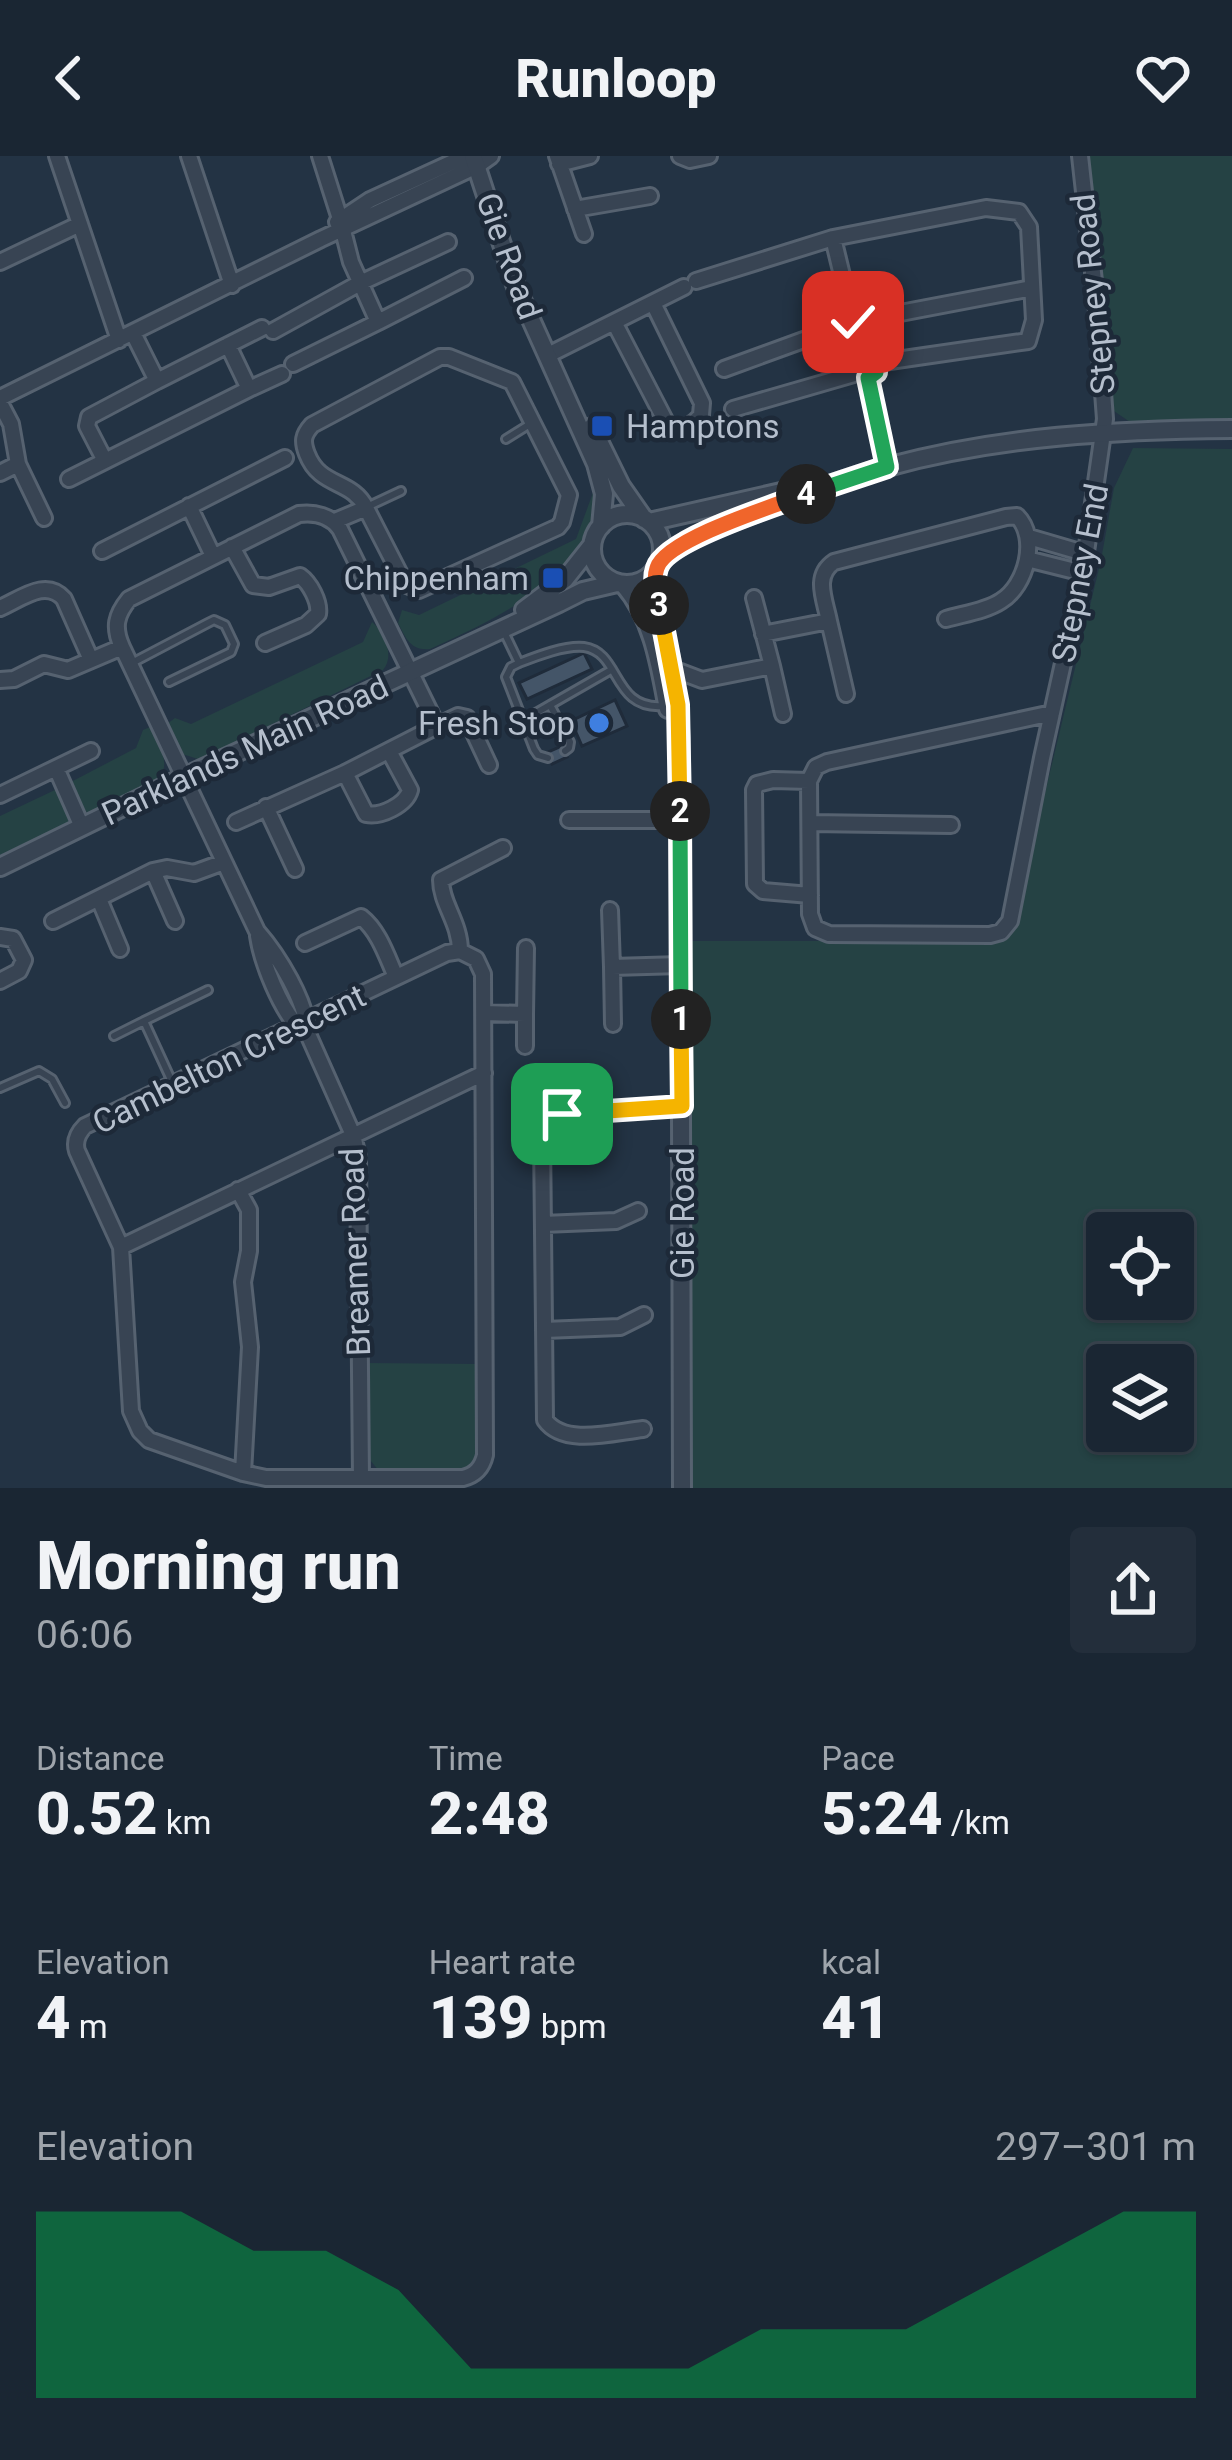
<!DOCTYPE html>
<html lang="en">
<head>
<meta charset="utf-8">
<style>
  :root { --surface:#1a2633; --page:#232e3b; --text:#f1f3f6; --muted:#9fa5ac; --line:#38434e; --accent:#0b8043 }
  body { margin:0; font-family:Roboto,sans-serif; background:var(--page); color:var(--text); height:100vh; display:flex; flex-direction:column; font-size:45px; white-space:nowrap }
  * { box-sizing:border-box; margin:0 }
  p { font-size:39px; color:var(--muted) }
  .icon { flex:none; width:66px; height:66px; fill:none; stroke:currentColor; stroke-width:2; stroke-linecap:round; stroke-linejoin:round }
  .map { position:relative; height:1332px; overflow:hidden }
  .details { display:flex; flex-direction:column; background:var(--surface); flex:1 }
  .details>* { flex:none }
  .tools { position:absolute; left:1086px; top:1056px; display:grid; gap:24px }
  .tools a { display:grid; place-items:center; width:108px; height:108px; border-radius:12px; background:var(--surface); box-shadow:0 3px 9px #0004,0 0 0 3px var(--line); font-size:60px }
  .pin { position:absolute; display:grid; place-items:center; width:102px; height:102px; color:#fff; margin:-51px; border-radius:24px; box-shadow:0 6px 18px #0006 }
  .km { position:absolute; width:60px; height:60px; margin:-30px; border-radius:50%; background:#222; color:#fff; font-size:33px; line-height:60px; text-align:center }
  .round { display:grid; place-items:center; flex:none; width:126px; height:126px; border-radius:12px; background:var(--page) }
  .overview { display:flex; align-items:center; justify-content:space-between; height:204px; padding:0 36px }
  h1 { font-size:66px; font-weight:800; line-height:90px }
  .figures { display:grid; grid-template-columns:repeat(3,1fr); gap:18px; height:204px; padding:12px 36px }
  .figures div { display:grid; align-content:center }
  .figures b { font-size:60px; font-weight:800 }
  .figures small { font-size:33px; font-weight:400 }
  .figures p { font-size:33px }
  .chart { height:336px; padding:24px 36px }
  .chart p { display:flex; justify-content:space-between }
  .chart svg { width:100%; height:216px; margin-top:12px; fill:var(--accent); opacity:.7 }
  header { display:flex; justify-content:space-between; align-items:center; height:156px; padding:0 36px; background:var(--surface); font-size:54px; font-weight:800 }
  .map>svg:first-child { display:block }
  .green { fill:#254244; fill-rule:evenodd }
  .building { fill:#445568; stroke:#1f2b3a; stroke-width:3 }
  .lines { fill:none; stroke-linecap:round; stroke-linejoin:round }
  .service-casing { stroke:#566270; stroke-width:12 }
  .minor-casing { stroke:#566270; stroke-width:20 }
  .tertiary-casing { stroke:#566270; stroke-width:22 }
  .service { stroke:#384453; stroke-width:6 }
  .minor { stroke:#384453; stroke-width:14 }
  .tertiary { stroke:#384453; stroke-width:16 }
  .split-1-casing { stroke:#fff; stroke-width:24 }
  .split-2-casing { stroke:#fff; stroke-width:24 }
  .split-3-casing { stroke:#fff; stroke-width:24 }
  .split-4-casing { stroke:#fff; stroke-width:24 }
  .split-5-casing { stroke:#fff; stroke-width:24 }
  .split-1 { stroke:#f5b400; stroke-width:15 }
  .split-2 { stroke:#22a559; stroke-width:15 }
  .split-3 { stroke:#f5b400; stroke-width:15 }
  .split-4 { stroke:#f0652b; stroke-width:15 }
  .split-5 { stroke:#22a559; stroke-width:15 }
  .transit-dot { fill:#1a4fb4; stroke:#1d2938; stroke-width:4.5 }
  .shop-dot { fill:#3f7fe0; stroke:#1d2938; stroke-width:4.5 }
  .labels { text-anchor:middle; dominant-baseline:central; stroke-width:9; stroke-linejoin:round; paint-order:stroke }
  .street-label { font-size:33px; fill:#b5bfcd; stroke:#1d2938 }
  .poi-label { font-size:33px; fill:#b5bfcd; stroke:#1d2938; text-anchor:end }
</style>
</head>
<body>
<header><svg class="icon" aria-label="back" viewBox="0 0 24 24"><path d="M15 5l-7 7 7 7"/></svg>Runloop<svg class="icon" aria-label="heart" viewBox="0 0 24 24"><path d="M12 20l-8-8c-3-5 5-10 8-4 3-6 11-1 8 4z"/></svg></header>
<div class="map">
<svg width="1232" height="1332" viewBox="0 0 1232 1332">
  <rect width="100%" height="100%" fill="#233344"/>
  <path class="green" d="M1088,0H1232V265L1130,266L1114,255Z
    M1133,292L1232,293V1332H687L689,785H995L1012,774L1101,404L1114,332ZM1107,1077H1173V1143H1107ZM1107,1209H1173V1275H1107Z
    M594,334C598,354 592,370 581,386C544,442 488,466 430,493C410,495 406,482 398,467L402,454L419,459L576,383Z
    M372,466C385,477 395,500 383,514L207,600L198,603L182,598L167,568L175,562L191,568L363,486Z
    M150,571C158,588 171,605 160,622L89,657L82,654L69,627L136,592L143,574Z
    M57,633L69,659L68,667L0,699V660Z
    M366,1207L479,1208L478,1298L471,1311L464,1316L379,1315L366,1299Z"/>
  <path class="building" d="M584,497L592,513L527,543L519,527Z
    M615,544L627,570L582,590L571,565Z
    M562,590L567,601L552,608L546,597Z"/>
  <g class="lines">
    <defs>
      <path id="service" d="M506,283L530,268
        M369,350L401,335
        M505,478L519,507
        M130,508L208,467L214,464L225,469L234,488L231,496L169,526
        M550,549L570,586L569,592L565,595
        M522,565L611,514
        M548,602L538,599L534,593L506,521L511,511L519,507C537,500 565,489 584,491C621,496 612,554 663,550
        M114,880L144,865
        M173,928L144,865L208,834
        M0,932L39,915L52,923L65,947"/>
      <path id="minor" d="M57,0L119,184
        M189,0L232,129
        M557,0L584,78
        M680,0L690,4L709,0
        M559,8L590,0
        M575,53L650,40
        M337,66L370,44L466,0
        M0,106L80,68
        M696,125L833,82
        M378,166L464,122
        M614,166L667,268C682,274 691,272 701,259L702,247L653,147
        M273,175L360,127L448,86
        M133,177L157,225L262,172
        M228,189L249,233L282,218
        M861,198L833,82L986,52L1019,56L1029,71L1034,164L1028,185L876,207
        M548,199L684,131
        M293,208L378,166L351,106L340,63L320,0
        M724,213L853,166L1032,132
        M868,222L887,311
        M0,242L321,83L477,10L491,0
        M0,247L11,268L18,308L44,362
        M733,253L854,218
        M105,305L87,270L89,261L157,225
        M0,317L18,308
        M69,323L249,233
        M189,350L213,400
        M335,365L366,352C352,323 320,332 307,298C302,285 303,279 312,269L440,201H449L512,226L569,339L562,366L558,371L419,434L405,428L366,352
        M1029,381L1087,398
        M232,391L253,429L269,431L300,420C310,427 320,446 318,458L306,469L265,487
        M102,395L285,302
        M1027,403L1083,417
        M754,442L772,510
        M0,452C21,443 46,422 64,443L91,504
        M829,465L846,538
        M763,478L829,465C825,444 813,420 834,406L1006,361L1017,360C1039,382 1026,430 1001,445C986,455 963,458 946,463
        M673,513L702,524L772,510L783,558
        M0,524L14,523L44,508L68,514L122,491
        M1052,557L827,606L816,611L809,625L810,758L815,772L829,778L990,779L1001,776L1010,765L1042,602L1083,417L1105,263L1096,143L1080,0
        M437,570L458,560L467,562L489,609
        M56,612L82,671
        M345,617L366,658C381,661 406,649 410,634L389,595
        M809,625L773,624L757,628L754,634L755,728L763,735L810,739
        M0,639L91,595
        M266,651L295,713
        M569,664H680
        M236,666L345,617L437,570L340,373C331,360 315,356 299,358L129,443C116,459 113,471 122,491L257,775C278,799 307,846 308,878L353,979L358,1001L361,1322
        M810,667L951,669
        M153,715L175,765
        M99,743L120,793
        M610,754L612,811L681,809
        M53,765L153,715L167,712L194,717L224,706
        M258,780C262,807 281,854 300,873
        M0,781L13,783L24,804L19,815L0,825
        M305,787L361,761C379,775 387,801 396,821
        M460,795L476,803L483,818L485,1299C482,1312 475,1319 463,1322H266L243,1317L149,1284L140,1275L131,1255L121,1091L77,995C74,985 78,977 85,970L447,797Z
        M460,795C460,766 441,748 441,724L503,692
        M612,811L613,868
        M484,857L525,858L526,792
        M525,890V858
        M238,1034L249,1054V1095L243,1126L250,1191L243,1317
        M543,1068L616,1065L638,1055
        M121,1091L484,917
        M544,1174L620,1171L644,1159
        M643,1273C614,1276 564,1291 545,1264L542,980L551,963L562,958L681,950"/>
      <path id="tertiary" d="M473,0L515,128L596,308L604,338L601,370
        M592,271L621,330L644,363
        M592 393a35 35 0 1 1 70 0a35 35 0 1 1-70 0Z
        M649,366L799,332
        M660,406C689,378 729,368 765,353C805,338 845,322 887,311C999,280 1116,274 1232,273
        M657,411L655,434L673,516L680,582L682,1332
        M623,428C653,462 660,510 668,553
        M524,454L565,423L592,389
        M0,711L184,621L559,447L583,435L617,427"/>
    </defs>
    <use href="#service" class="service-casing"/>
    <use href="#minor" class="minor-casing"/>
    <use href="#tertiary" class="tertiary-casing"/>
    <use href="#service" class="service"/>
    <use href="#minor" class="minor"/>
    <use href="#tertiary" class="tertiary"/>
  </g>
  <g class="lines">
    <defs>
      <path id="split-1" d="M562,958L682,950L681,863"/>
      <path id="split-2" d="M680,655L681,863"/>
      <path id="split-3" d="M659,449L678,549L680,655"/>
      <path id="split-4" d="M659,449C656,438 653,423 657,412C666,383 777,349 806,338"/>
      <path id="split-5" d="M806,338L887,311L868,222L876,216V206L870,199L861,198L853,166"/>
    </defs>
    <use href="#split-1" class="split-1-casing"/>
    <use href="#split-2" class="split-2-casing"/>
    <use href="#split-3" class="split-3-casing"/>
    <use href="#split-4" class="split-4-casing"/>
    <use href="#split-5" class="split-5-casing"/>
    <use href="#split-1" class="split-1"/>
    <use href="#split-2" class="split-2"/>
    <use href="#split-3" class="split-3"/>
    <use href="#split-4" class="split-4"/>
    <use href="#split-5" class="split-5"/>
  </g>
  <g class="transit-dot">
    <rect x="590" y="258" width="24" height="24" rx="6"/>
    <rect x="541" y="410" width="24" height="24" rx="6"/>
  </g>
  <circle class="shop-dot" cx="599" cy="567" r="12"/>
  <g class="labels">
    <g class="street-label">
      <text transform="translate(509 100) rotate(70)">Gie Road</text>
      <text transform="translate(1093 138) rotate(-96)">Stepney Road</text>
      <text transform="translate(1080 417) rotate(-79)">Stepney End</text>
      <text transform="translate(245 594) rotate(-25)">Parklands Main Road</text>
      <text transform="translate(229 903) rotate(-26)">Cambelton Crescent</text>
      <text transform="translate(682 1057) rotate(-90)">Gie Road</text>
      <text transform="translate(355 1096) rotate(-92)">Breamer Road</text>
    </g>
    <g class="poi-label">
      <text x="626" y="270" text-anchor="start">Hamptons</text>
      <text x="529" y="422">Chippenham</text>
      <text x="575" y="567">Fresh Stop</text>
    </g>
  </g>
</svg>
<div class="tools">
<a><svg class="icon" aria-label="locate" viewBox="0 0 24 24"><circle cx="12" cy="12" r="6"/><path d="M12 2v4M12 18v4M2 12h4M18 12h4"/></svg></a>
<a><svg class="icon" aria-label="layers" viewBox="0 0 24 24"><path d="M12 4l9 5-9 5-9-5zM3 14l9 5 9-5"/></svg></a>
</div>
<div class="pin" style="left:562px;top:958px;background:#1e9e55"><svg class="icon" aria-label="arrive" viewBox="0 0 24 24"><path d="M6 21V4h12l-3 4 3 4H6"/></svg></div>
<div class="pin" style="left:853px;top:166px;background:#d93025"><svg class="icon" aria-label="check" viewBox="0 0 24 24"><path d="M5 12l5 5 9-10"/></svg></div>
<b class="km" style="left:681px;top:863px">1</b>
<b class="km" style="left:680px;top:655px">2</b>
<b class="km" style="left:659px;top:449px">3</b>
<b class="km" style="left:806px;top:338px">4</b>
</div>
<section class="details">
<div class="overview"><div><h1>Morning run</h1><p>06:06</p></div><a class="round"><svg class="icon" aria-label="share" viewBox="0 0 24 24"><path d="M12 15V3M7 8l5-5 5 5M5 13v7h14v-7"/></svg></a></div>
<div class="figures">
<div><p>Distance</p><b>0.52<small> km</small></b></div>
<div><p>Time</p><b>2:48</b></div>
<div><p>Pace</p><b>5:24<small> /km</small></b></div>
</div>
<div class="figures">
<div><p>Elevation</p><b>4<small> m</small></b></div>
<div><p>Heart rate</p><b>139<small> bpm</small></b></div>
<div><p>kcal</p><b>41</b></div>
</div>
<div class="chart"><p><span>Elevation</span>297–301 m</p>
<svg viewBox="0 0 160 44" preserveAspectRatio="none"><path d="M0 44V6L10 6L20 6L30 14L40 14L50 22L60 38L70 38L80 38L90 38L100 30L110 30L120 30L130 22L140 14L150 6L160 6V44z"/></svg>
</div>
</section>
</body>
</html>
